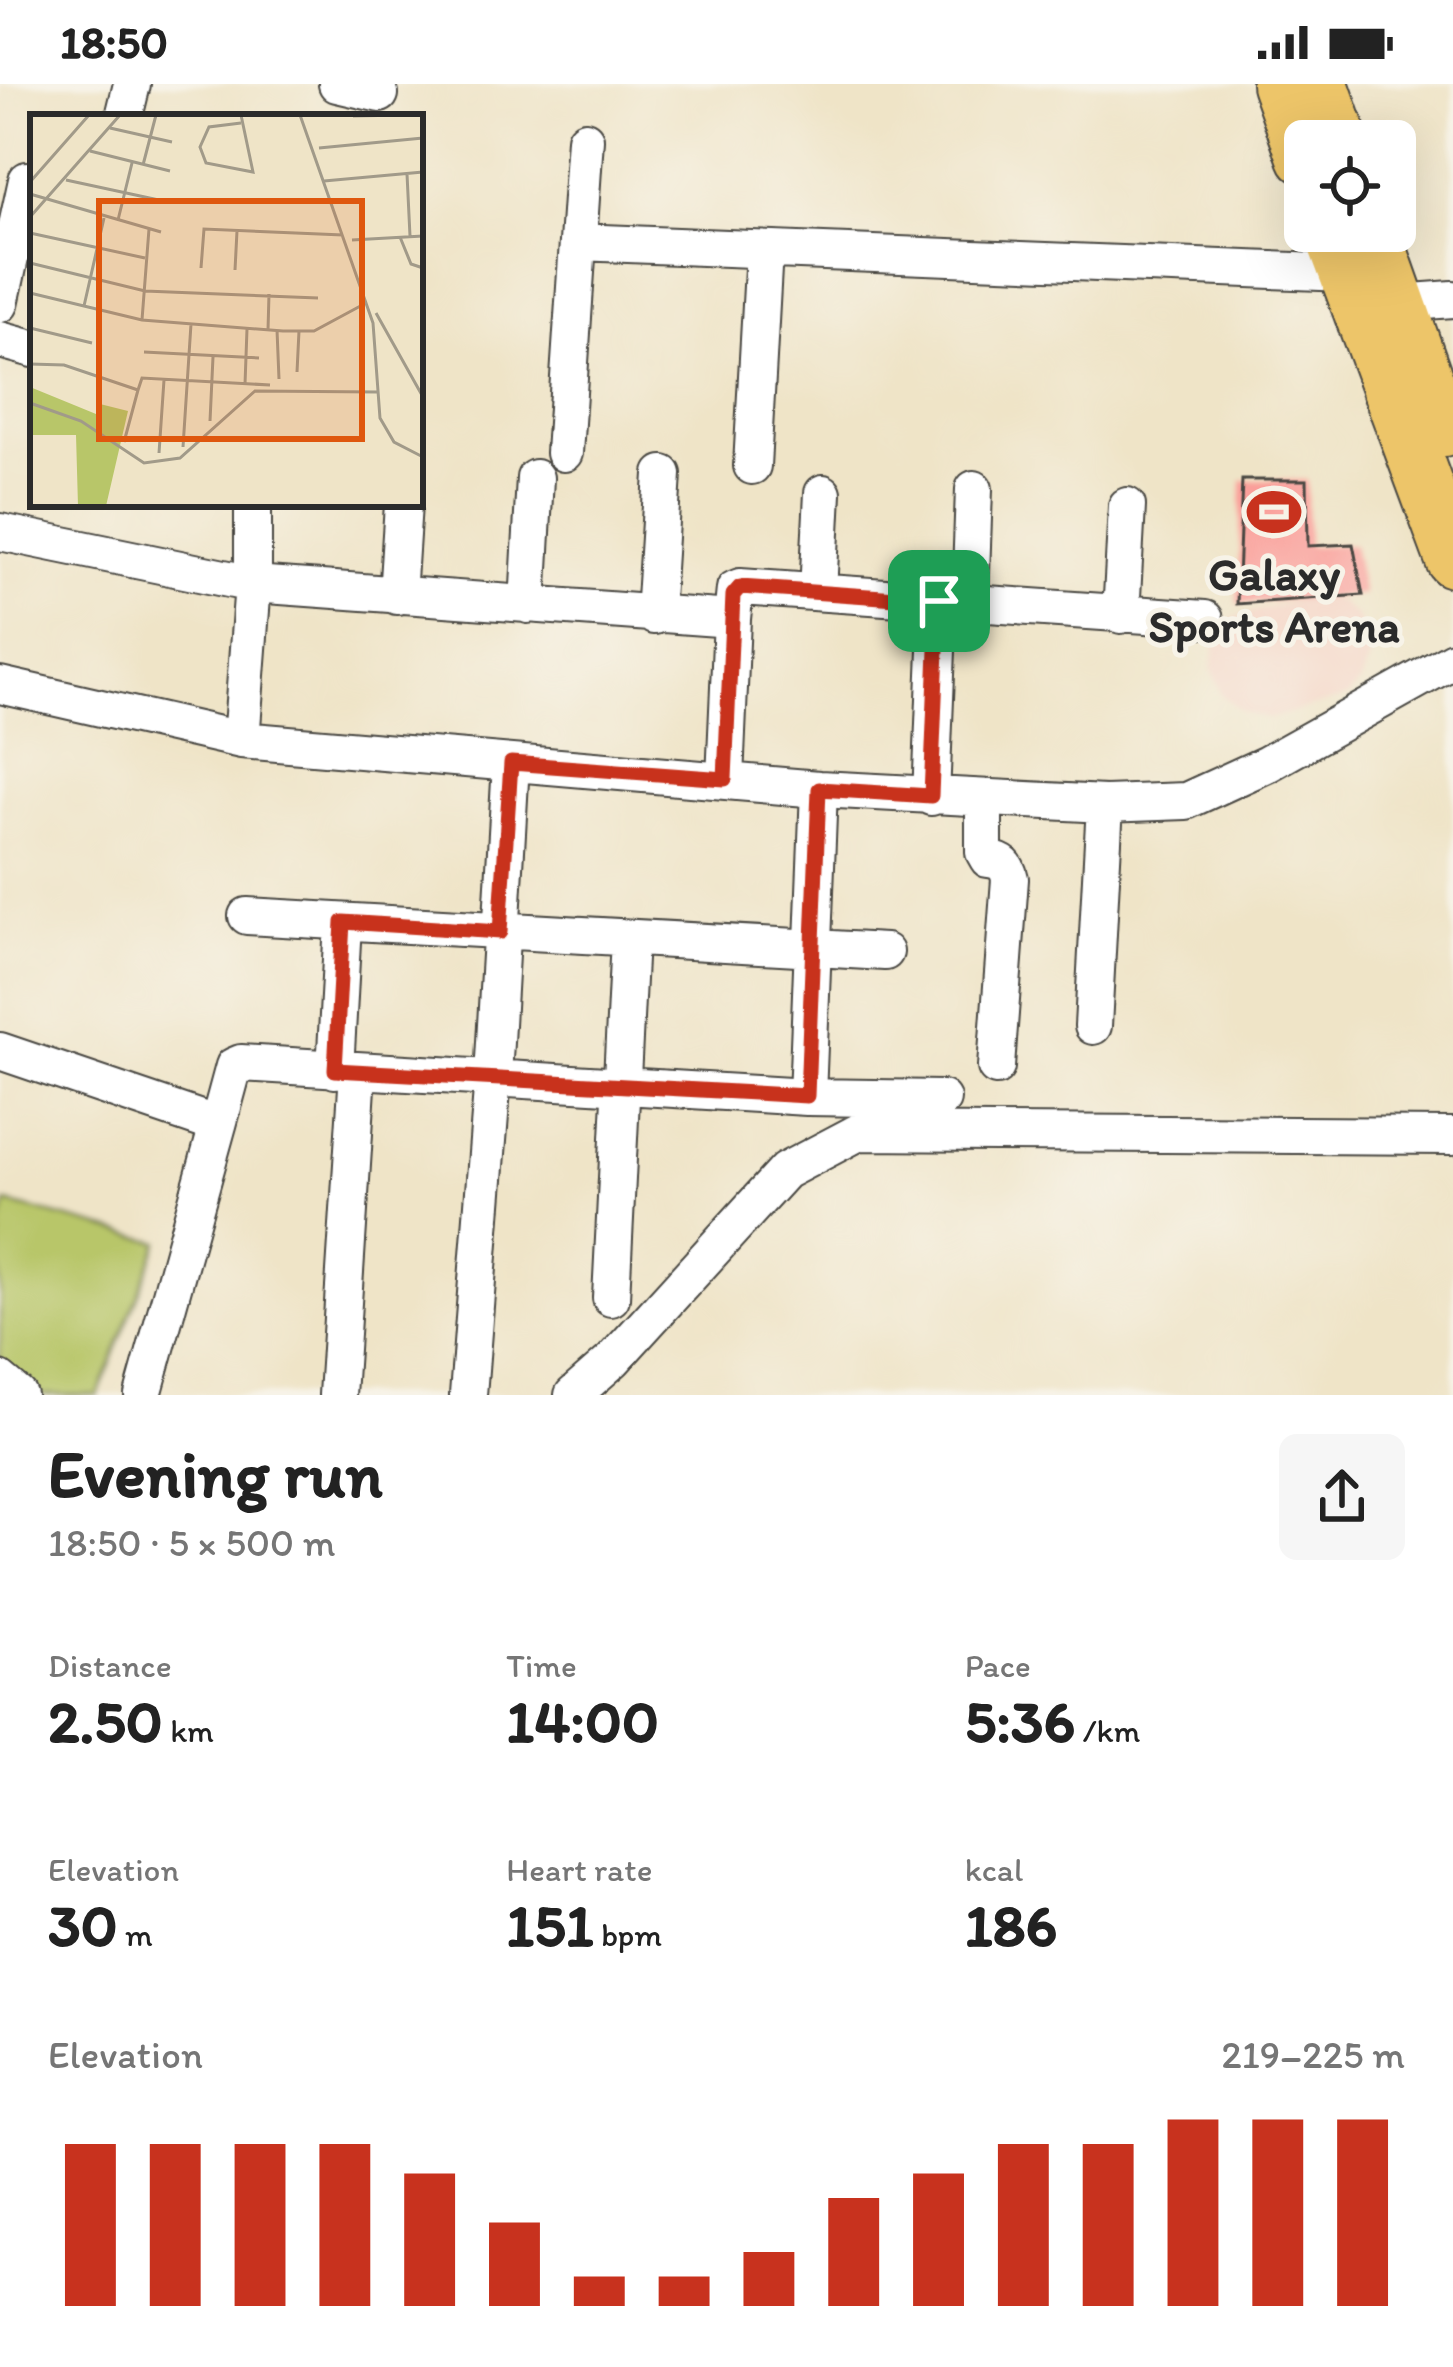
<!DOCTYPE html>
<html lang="en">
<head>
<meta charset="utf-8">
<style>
  :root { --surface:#fff; --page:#f6f6f6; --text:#222; --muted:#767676; --accent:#c8321e }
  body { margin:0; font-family:Itim,sans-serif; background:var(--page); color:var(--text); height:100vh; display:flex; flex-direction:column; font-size:45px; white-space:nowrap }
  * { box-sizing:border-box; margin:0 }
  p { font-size:39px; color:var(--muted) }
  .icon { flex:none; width:66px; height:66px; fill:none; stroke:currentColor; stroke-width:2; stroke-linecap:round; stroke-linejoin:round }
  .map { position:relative; height:1311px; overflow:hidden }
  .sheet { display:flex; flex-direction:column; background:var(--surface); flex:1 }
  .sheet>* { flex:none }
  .buttons { position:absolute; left:1284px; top:36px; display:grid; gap:24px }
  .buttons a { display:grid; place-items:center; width:132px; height:132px; border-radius:18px; background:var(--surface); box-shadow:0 12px 48px #0002; font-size:60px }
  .pin { position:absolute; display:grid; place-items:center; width:102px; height:102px; color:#fff; margin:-51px; border-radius:24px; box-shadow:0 6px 18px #0006 }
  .round { display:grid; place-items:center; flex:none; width:126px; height:126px; border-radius:18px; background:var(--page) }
  .summary { display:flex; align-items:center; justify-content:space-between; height:204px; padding:0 48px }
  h1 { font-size:66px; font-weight:700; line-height:90px }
  .figures { display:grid; grid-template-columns:repeat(3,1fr); gap:18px; height:204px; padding:12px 48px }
  .figures div { display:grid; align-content:center }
  .figures b { font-size:60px; font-weight:700 }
  .figures small { font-size:33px; font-weight:400 }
  .figures p { font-size:33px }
  .chart { height:336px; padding:24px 48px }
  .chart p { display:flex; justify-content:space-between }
  .chart svg { width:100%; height:216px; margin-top:12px; stroke:var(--accent); stroke-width:6 }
  .status { display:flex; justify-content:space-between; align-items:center; height:84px; padding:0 60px; background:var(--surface); direction:ltr }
  .status svg { height:33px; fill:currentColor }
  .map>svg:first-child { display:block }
  .built { fill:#f5d2c2 }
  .green { fill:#b8c669; stroke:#72784a; stroke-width:3 }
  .building { fill:#fa9f9a }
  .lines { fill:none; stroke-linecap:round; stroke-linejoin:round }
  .minor-casing { stroke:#484742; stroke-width:40 }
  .highway-casing { stroke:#484742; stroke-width:58 }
  .minor { stroke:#fff; stroke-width:36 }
  .highway { stroke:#edc569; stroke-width:54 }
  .route-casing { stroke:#fff; stroke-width:24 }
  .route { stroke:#c8321e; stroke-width:15 }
  .labels { text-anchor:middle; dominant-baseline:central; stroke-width:10; stroke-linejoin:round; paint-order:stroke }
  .poi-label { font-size:45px; font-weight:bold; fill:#2b2b2b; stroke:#f7f3e8 }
  .inset-road { fill:none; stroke:#a19a89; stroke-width:3 }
  .view { fill:#df570e; fill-opacity:0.15; stroke:#df570e; stroke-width:6 }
  .inset-edge { fill:none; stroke:#2b2b2b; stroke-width:6 }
</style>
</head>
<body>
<div class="status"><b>18:50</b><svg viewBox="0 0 49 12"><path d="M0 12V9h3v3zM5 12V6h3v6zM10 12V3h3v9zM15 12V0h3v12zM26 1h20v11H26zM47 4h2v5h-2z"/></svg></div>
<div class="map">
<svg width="1453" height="1311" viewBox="0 0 1453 1311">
  <rect width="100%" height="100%" fill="#f7f3e8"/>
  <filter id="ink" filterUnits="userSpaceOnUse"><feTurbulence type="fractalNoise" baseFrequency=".00833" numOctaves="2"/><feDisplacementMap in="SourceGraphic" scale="24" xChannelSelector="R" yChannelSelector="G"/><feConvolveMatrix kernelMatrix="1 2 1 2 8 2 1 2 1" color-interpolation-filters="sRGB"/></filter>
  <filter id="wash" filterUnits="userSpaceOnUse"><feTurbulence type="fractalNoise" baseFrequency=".004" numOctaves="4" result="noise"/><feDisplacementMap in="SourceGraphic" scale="48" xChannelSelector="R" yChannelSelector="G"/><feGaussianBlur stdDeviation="2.7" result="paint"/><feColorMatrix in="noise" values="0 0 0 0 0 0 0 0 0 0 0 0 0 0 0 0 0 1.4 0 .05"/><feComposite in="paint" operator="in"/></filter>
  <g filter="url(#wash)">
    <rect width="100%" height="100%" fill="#efe4c7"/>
    <path class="built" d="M1320,510L1341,519L1357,533L1367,553L1369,575L1362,596L1348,613L1268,635L1242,628L1221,610L1212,584L1216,556L1232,534Z"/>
    <path class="green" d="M7,1119L159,1158L98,1311H0V1142Z"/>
    <g id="blocks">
      <path class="building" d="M1242,396H1307L1308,462L1353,460L1363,511L1237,520Z"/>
    </g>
  </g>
  <g filter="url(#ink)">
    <use href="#blocks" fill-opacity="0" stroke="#484742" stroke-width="3"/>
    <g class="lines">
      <defs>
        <path id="minor" d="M337,0L380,10
          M124,33L132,0
          M578,158L585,55
          M1398,219L1453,215
          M0,220L27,96
          M0,256L33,265
          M564,369L578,158L1346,189
          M752,382L764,166
          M0,448L253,500L732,535L735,505L740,503L1205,535
          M818,508L823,409
          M397,512L403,420
          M970,519L974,405
          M528,521L535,394
          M1121,531L1127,422
          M654,532L663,390
          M0,601L241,656L819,705L1105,720L1186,717L1267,680L1453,576
          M241,656L253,500V420
          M725,695L732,535
          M931,713L939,517
          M984,715V768L988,775C1003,777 1007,781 1010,795L996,983
          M247,832L885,868
          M1093,942L1105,720
          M0,967L218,1041L234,982L241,979L807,1013L942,1015
          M335,986L343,839
          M807,1013L819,705
          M611,1214L629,855
          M0,1296L18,1311
          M143,1311L218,1041
          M337,1311L358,988
          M468,1311L493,993L511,679
          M573,1311L613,1276L785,1087L859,1048L1453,1052"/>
        <path id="highway" d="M1279,0L1305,73
          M1321,0L1341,57
          M1331,147L1453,476
          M1373,147L1443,345"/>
      </defs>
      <use href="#minor" class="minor-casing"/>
      <use href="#highway" class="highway-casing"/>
      <use href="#minor" class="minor"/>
      <use href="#highway" class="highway"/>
    </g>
  </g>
  <g class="lines" filter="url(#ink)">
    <defs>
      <path id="route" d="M740,503L939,517L931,712L819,705L807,1012L335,986L343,838L500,848L511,679L725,695L733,511Z"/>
    </defs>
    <use href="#route" class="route-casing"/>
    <use href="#route" class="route"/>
  </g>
  <defs>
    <symbol id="stadium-bare" viewBox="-9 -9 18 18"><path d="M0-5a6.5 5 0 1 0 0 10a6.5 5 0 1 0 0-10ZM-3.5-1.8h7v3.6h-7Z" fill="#c8321e" stroke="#f7f3e8" stroke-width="2.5" paint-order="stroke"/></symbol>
  </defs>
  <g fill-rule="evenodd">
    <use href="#stadium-bare" x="1236" y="390" width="76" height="76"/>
  </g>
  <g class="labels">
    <g class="poi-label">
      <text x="1274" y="490">Galaxy<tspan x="1274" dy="52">Sports Arena</tspan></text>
    </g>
  </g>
  <g transform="translate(30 30)">
    <rect width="393" height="393" fill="#efe4c7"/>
    <path d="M0,273L66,300L70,290L98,297L76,392H48L46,321H0Z" fill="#b8c669"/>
    <path class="inset-road" d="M211,1L223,58L176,49L170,33L179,13L211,9M270,1L343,209L350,304L364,328L393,343M323,2L374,1M80,14L142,28M289,34L393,24M60,37L140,57M113,51L126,1M377,60L380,122M36,66L138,88M294,67L393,58M0,68L59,1M0,80L131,118M0,103L90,1M88,106L102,49M0,119L115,144M370,123L381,150L393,154M322,126L393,122M0,149L115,177L288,184M171,154L174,115L313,121M205,156L207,117M0,179L112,206L253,217H284L336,189M54,192L74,104M346,199L393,283M112,206L119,115M0,214L62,229M238,216L239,180M247,216L249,265M114,238L229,244M0,250L34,251L108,276L112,264L240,271M267,258L269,217M215,270L217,215M0,289L51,307L114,349L150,344L225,277L347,278M180,307L183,243M94,328L108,276M153,333L161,210M129,339L134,266"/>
    <path class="view" d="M69,87H332V325H69Z"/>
    <rect width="393" height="393" class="inset-edge"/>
  </g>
</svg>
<div class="buttons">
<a><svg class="icon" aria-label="locate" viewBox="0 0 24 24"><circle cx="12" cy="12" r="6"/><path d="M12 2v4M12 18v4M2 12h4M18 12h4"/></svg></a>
</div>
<div class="pin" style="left:939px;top:517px;background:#1e9e55"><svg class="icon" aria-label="arrive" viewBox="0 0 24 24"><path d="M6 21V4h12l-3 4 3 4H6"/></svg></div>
</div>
<section class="sheet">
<div class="summary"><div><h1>Evening run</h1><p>18:50 · 5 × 500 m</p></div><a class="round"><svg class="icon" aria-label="share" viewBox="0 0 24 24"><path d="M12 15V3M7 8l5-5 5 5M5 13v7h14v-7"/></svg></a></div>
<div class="figures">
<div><p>Distance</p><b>2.50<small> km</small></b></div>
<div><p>Time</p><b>14:00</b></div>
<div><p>Pace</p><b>5:36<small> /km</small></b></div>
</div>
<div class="figures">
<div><p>Elevation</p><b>30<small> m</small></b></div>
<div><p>Heart rate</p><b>151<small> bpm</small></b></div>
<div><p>kcal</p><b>186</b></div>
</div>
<div class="chart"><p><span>Elevation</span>219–225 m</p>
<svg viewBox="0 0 160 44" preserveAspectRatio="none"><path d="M5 44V11M15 44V11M25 44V11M35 44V11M45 44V17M55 44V27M65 44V38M75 44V38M85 44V33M95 44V22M105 44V17M115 44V11M125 44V11M135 44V6M145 44V6M155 44V6"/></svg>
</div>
</section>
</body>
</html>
